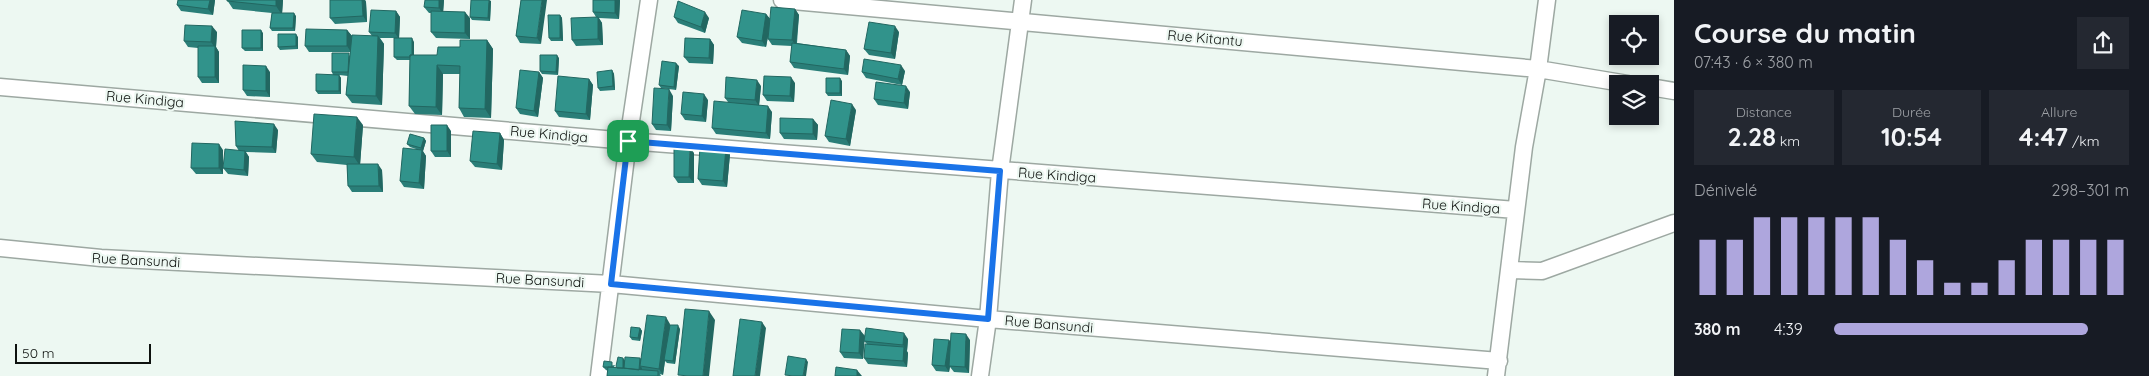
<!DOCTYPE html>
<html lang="fr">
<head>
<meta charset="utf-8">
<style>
  :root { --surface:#171b24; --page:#242831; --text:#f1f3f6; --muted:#9ea1a6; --accent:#aea6dd }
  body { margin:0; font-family:Quicksand,sans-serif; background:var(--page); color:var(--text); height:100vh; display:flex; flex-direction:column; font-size:19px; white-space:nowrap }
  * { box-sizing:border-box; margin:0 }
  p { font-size:16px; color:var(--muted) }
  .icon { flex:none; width:28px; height:28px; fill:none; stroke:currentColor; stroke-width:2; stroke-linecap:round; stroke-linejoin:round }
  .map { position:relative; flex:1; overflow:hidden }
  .side { display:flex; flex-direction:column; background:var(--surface); width:475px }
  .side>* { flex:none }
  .fabs { position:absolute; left:1609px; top:15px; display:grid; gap:10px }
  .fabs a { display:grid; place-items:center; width:50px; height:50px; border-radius:0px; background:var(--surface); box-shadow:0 2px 8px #0003; font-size:25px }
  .scale { position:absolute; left:15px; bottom:12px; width:136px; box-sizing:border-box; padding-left:5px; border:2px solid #0e120f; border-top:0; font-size:14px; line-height:18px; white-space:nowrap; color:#0e120f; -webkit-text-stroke:4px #edf8f2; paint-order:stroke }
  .pin { position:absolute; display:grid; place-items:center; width:42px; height:42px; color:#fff; margin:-21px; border-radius:10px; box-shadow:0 2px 8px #0006 }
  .round { display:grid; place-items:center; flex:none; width:52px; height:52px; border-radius:0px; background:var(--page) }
  .headline { display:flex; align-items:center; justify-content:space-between; height:85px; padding:0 20px }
  h1 { font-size:28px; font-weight:700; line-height:38px }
  .stats { display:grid; grid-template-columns:repeat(3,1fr); gap:8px; height:85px; padding:5px 20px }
  .stats div { display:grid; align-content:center; border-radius:0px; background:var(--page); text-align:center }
  .stats b { font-size:25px; font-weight:700 }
  .stats small { font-size:14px; font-weight:400 }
  .stats p { font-size:14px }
  .chart { height:140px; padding:10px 20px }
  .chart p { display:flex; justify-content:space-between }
  .chart svg { width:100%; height:90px; margin-top:5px; stroke:var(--accent); stroke-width:6 }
  ul { padding:0 20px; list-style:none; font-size:16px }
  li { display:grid; grid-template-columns:80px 60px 1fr; align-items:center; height:38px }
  li i { height:12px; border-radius:6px; background:var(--accent) }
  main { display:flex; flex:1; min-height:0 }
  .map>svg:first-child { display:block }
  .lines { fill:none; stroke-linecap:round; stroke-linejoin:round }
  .minor-casing { stroke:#9da8a2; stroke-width:19 }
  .minor { stroke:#fff; stroke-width:16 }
  .wall { fill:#2a7e78 }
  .shaded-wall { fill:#226761 }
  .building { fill:#31938b; stroke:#226761 }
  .route-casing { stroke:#fff; stroke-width:10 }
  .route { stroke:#1a73e8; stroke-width:6 }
  .labels { text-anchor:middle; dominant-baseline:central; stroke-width:4.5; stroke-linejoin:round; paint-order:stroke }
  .street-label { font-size:14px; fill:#0e120f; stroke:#edf8f2 }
</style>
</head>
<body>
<main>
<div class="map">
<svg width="1674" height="376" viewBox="0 0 1674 376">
  <rect width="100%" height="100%" fill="#edf8f2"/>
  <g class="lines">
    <defs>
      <path id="minor" d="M782,0L1538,69L1628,84
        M0,87L628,141L1516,210
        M1650,87L1674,91
        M0,248L101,258L611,284L988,319L1499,361
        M1511,270L1542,271L1674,223
        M599,376L628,141L649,0
        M980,376L988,319L1000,171L1023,0
        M1496,376L1524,147L1538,69L1547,0"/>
    </defs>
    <use href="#minor" class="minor-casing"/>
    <use href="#minor" class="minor"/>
  </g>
  <path class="wall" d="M215,0L213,15L181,11L177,5Z
    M227,0H283L282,13L296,16L295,31H272L270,28L272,13L233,9Z
    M330,0H365L366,2L367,22L335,24L330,18Z
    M444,0L443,12L470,18V39L436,38L431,32V13H429L424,7Z
    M521,0L541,44L520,43L516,36Z
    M620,0L619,19L599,18L602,23L603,45L576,46L572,40L596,17L593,12Z
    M491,1L490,21L472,20L470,17Z
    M795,9L799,15L797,43L846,50L850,56L848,75L794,68L790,62L792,46L772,45L768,39L769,32L766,47L742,43L737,37L766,14L770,19Z
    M396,11L400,17L399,38L414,42V55H437L460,47L487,40L493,49L491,118L464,117L459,108L460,74H443L442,115L415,114L409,106L410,60H397L394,57V38H380L384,44L382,105L352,103L346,95L348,76L339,75L341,78V94H318L316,91L333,75L332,72L350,55V52H309L305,46L347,30L352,36H372L369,32Z
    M560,15L562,18L563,41H551L549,38Z
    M674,17L709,18L705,33L678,23Z
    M217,32L216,47L219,52V83H202L198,77V48L188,47L184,41Z
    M899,32L895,59L869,55L864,49Z
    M263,33V51H245L242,48Z
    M298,37V49L280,50L278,47Z
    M710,39L714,45L713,64L689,63L684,57Z
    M559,58L558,75L542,74L540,71Z
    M679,66L676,90L661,88L659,85Z
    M612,70L614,74L615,90L600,91L598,88Z
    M905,71L902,85L866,78L862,72Z
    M270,72V97L247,96L243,90Z
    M539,72L543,78L538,117L520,114L516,108Z
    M589,79L593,85L590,120L559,117L555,111Z
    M842,81V96H828L826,93Z
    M795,83L794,102L767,101L763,95Z
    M761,86L759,105L772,112L770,139L716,134L712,128L728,102L725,98Z
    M910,92L908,109L878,105L874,99Z
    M673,96L671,131L656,130L652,124Z
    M708,100L706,122L685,120L681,114Z
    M856,110L850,146L829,142L825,136Z
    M813,119L818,125L817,140L784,139L780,133Z
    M363,125L360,164L382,170L383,192H352L348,186L347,165L317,162L311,154Z
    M278,130L276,153L246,152L249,157L248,176L228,174L223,168L239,151L236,146Z
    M451,131V157H435L431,151Z
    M500,133L504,140L502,170L475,167L470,161Z
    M424,138L426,141L423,151L426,156L424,189L404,187L400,181L419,150L410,147L407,144Z
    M726,148L730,154L727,187L702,185L698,179Z
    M223,150V174H196L191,168Z
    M694,153V183H678L674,177Z
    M670,324V325L680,329L675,364L667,363L665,361L663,375L660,374L661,376H607L608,371L606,370L603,367L615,365L614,367L617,368L625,360L640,358L641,360Z
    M640,328L642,331L640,341L632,340L630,337Z
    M865,336L908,339L907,351L908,353L907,367L868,364L864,358L867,344L864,341L863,359L844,358L840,352Z
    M949,340L950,342L970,340L969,373L954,372L950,367L949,372L936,371L932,365Z"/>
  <path class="shaded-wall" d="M210,0H215L213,15L208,9Z
    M276,0H283L282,15L276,6Z
    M362,0H365L366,2L367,22L363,16Z
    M439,0H444L443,14L439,8Z
    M489,0L491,1L490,21L488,18Z
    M542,0H547L541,44L537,38Z
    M615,0H620L619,19L615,13Z
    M795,9L799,15L796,46L792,40Z
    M396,11L400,17L399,39L395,33Z
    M465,12L470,18V39L465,33Z
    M705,12L709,18L705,33L701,27Z
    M294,13L296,16L295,31L293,28Z
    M766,14L771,20L766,47L762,41Z
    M560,15L562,18L563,41L560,38Z
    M598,17L602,23L603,45L598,39Z
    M212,26L217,32L216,47L219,52V83L215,77V48L211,42Z
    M895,26L899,32L895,59L891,53Z
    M261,30L263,33V51L261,48Z
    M347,30L352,36L351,52L347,46Z
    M296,34L298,37V49L296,46Z
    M378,36L384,44L382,105L376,96Z
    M412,38L414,42V60L412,57Z
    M710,39L714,45L713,64L709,58Z
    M487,40L493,49L491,118L485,109Z
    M846,50L850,56L848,75L844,69Z
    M557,55L559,58L558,75L556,72Z
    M676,63L679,66L676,90L674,87Z
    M437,65L443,74L442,115L436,107Z
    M901,65L905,71L902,85L898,79Z
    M266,66L270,72V97L266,91Z
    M612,70L614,74L615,90L613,86Z
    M539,72L543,78L538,117L534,111Z
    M339,75L341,78V94L339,91Z
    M791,77L795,83L794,102L790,96Z
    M840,78L842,81V96L840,93Z
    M589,79L593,85L590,120L586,114Z
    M757,80L761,86L759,106L755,100Z
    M906,86L910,92L908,109L904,103Z
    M669,89L673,96L671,131L667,125Z
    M704,94L708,100L706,122L702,116Z
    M852,104L856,110L850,146L846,139Z
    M768,106L772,112L770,139L766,133Z
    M357,117L363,125L360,166L354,157Z
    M813,119L818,125L817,140L813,134Z
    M274,124L278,130L276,153L272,147Z
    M447,125L451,131V157L447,151Z
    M500,133L504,140L502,170L497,164Z
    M424,138L426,141L423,151L421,148Z
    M219,144L223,150V174L219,168Z
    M690,147L694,153V183L689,177Z
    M726,148L730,154L727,187L723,181Z
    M422,150L426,156L424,189L419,183Z
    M245,151L249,157L248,176L244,170Z
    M378,164L382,170L383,192L379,186Z
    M709,311L715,320L709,376H703Z
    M666,317L670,324L663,375L659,369Z
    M762,322L766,328L760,376H755Z
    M678,325L680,329L675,364L673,361Z
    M640,328L642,331L640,341L638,338Z
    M860,330L865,336L863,359L859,353Z
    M904,333L908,339L907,351L903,345Z
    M966,334L970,340L969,373L965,367Z
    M949,340L953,346L949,372L945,366Z
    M904,347L908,353L907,367L903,361Z
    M623,358L625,361V369H623Z
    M640,358L642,361L640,366L642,368L641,374L639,370Z
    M806,359L808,362L806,376H803Z
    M857,370L862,376H857Z"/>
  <path class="building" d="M178,0H210L208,9L177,5Z
    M227,0H276V6L227,1Z
    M330,0H362L363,16L330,18Z
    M425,0H439V8L424,7Z
    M471,0H489L488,18L470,17Z
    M521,0H542L537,38L516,36Z
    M593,0H615V13L593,12Z
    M678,1L705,12L701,27L674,17Z
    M771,7L795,9L792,40L768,39Z
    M371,10L396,11L395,33L369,32Z
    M742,10L766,14L762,41L737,37Z
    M431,11L465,12V33L431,32Z
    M272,13H294L293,28H270Z
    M548,15H560V38H549Z
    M598,17V39L572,40L571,18Z
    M869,22L895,26L891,53L864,49Z
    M185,25L212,26L211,42L184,41Z
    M306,29L347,30V46H305Z
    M242,30H261V48H242Z
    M278,34H296V46L278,47Z
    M352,35L378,36L376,96L346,95Z
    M394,38H412V55H410V57H394Z
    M685,38L710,39L709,58L684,57Z
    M460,40H487L485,109L459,108L460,66L437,65L436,107L409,106L410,55H437L438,47H460Z
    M792,43L846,50L844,69L790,62Z
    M198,46H215V77H198Z
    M332,53H349L348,72H332Z
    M540,55H557L556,72L540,71Z
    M864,59L901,65L898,79L862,72Z
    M662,61L676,63L674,87L659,85Z
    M243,65L266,66V91L243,90Z
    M520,70L539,72L534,111L516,108Z
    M612,70L613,86L598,88L597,72Z
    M316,74L339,75V91H316Z
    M558,76L589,79L586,114L555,111Z
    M764,76L791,77L790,96L763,95Z
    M726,77L757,80L755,100L725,98Z
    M826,78H840V93H826Z
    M876,82L906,86L904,103L874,99Z
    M654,88L669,89L667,125L652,124Z
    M683,92L704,94L702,116L681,114Z
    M831,100L852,104L846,139L825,136Z
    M714,101L768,106L766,133L712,128Z
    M314,114L357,117L354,157L311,154Z
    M780,118L813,119V134L780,133Z
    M235,121L274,124L272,147L236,146Z
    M431,125H447V151H431Z
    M473,131L500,133L497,164L470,161Z
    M410,134L424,138L421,148L407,144Z
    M192,143L219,144V168H191Z
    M700,146L726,148L723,181L698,179Z
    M674,147H690L689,177H674Z
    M403,148L422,150L419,183L400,181Z
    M225,149L245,151L244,170L223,168Z
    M347,164H378L379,186H348Z
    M685,309L709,311L703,376H689L678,375Z
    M647,315L666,317L659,369L640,366Z
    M740,319L762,322L755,376H733Z
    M670,325H678L673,361L664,360Z
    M631,327L640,328L638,338L630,337Z
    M866,328L904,333L903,345L864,341Z
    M842,329L860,330L859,353L840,352Z
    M951,333L966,334L965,367L949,366Z
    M934,339L949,340L945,366L932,365Z
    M865,344L904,347L903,361L864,358Z
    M788,356L806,359L803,376H794L785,375Z
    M618,357L623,358V368H617L616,366Z
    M625,357L640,358L639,370L624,368Z
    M604,361L612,362V367H603Z
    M608,367L658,371V376H607Z
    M836,367L857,370V376H835Z"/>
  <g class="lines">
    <defs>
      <path id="route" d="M628,141L1000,171L988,319L611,284Z"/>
    </defs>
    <use href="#route" class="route-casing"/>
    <use href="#route" class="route"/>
  </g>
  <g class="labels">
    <g class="street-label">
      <text transform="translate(1205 38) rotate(5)">Rue Kitantu</text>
      <text transform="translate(145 99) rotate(5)">Rue Kindiga</text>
      <text transform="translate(549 134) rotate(5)">Rue Kindiga</text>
      <text transform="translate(1057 175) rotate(4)">Rue Kindiga</text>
      <text transform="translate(1461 206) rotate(4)">Rue Kindiga</text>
      <text transform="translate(136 260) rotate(3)">Rue Bansundi</text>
      <text transform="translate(540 280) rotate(3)">Rue Bansundi</text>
      <text transform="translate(1049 324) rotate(5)">Rue Bansundi</text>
    </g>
  </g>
</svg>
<div class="fabs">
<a><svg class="icon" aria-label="locate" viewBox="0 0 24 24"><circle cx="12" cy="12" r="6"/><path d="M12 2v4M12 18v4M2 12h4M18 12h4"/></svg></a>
<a><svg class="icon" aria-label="layers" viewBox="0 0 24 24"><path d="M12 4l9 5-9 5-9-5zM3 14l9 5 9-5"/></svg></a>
</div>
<div class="scale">50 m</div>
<div class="pin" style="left:628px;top:141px;background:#1e9e55"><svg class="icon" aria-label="arrive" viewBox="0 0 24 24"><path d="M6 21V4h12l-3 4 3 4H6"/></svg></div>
</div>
<section class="side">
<div class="headline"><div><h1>Course du matin</h1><p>07:43 · 6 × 380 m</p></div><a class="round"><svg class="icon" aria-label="share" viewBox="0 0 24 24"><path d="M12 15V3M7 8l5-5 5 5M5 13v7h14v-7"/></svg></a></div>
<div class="stats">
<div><p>Distance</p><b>2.28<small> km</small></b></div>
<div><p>Durée</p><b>10:54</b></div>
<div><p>Allure</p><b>4:47<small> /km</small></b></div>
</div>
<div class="chart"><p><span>Dénivelé</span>298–301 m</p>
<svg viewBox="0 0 160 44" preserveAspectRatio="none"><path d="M5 44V17M15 44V17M25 44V6M35 44V6M45 44V6M55 44V6M65 44V6M75 44V17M85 44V27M95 44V38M105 44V38M115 44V27M125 44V17M135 44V17M145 44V17M155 44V17"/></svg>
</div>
<ul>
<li><b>380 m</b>4:39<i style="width:86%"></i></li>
</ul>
</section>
</main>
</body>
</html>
